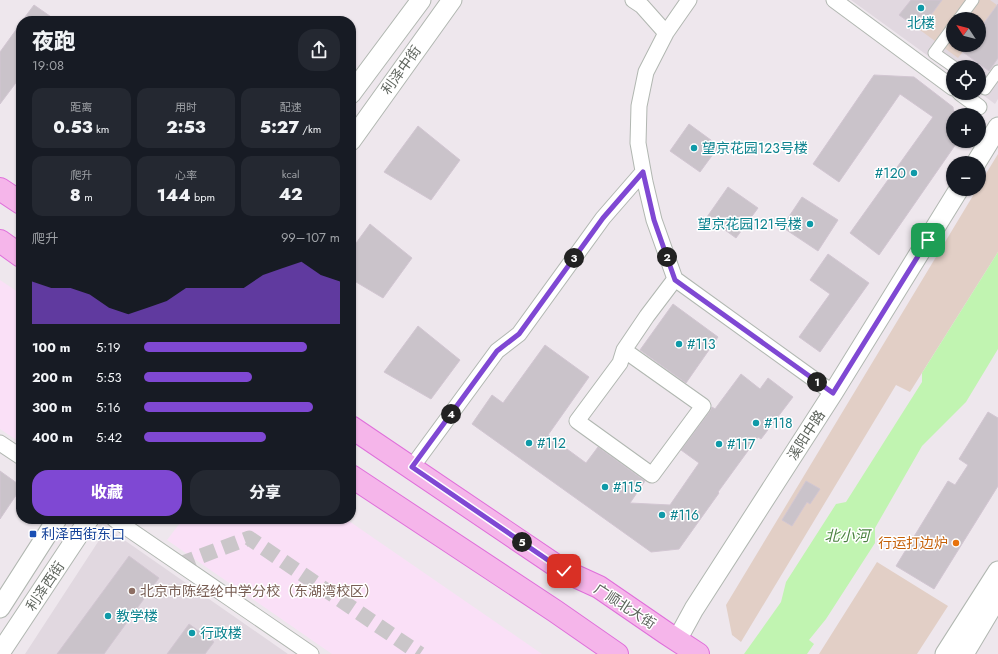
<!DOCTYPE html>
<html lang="zh">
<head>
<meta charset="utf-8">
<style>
  :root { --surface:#171b24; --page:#242831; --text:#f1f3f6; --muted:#9ea1a6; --accent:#7f48d3 }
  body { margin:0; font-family:Jost,"Noto Sans SC",sans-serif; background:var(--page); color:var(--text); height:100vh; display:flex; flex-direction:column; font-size:15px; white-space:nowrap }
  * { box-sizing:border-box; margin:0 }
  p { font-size:13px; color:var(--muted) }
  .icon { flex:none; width:22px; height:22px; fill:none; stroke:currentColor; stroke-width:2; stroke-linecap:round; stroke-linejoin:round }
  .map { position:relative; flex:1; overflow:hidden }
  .side { position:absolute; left:16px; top:16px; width:340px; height:508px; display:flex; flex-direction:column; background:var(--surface); border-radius:16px; box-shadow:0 1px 3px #0004 }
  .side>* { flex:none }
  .needle { width:26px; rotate:306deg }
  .buttons { position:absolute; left:946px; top:12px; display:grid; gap:8px }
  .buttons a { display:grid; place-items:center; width:40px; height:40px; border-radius:50%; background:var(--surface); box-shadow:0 1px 3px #0004; font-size:20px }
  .pin { position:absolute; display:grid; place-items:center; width:34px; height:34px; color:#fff; margin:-17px; border-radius:8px; box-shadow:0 2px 6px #0006 }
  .km { position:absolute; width:20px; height:20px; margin:-10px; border-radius:50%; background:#222; color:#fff; font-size:11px; line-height:20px; text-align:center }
  .round { display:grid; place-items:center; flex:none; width:42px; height:42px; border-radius:16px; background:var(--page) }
  .overview { display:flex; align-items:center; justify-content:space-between; height:68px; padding:0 16px }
  h1 { font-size:22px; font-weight:800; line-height:30px }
  .figures { display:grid; grid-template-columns:repeat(3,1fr); gap:6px; height:68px; padding:4px 16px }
  .figures div { display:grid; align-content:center; border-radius:10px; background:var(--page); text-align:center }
  .figures b { font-size:17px; font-weight:800 }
  .figures small { font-size:11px; font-weight:400 }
  .figures p { font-size:11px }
  .chart { height:112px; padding:8px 16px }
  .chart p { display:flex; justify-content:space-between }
  .chart svg { width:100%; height:72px; margin-top:4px; fill:var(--accent); opacity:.7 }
  .button { display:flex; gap:8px; margin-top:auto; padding:8px 16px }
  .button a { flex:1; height:46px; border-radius:16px; background:var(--accent); color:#fff; font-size:16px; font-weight:800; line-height:46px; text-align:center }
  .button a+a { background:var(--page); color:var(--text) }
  ul { padding:0 16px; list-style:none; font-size:13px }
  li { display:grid; grid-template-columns:64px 48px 1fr; align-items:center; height:30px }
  li i { height:10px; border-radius:5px; background:var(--accent) }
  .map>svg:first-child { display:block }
  .commercial { fill:#fae0f7 }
  .education { fill:#e1d8e0; fill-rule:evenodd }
  .green { fill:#e2cfc6 }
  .water { fill:#c1f4b1 }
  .building { fill:#cac3ca; stroke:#d2c6d2 }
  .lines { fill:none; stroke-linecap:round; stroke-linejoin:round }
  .minor-tunnel { stroke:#cac6c9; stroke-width:15; stroke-dasharray:15 8; stroke-linecap:butt }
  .pedestrian-casing { stroke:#b1b7b1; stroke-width:13 }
  .minor-casing { stroke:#b1b7b1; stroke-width:17 }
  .tertiary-casing { stroke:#b1b7b1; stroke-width:21 }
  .primary-casing { stroke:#df6fda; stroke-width:24 }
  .pedestrian { stroke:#fff; stroke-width:11 }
  .minor { stroke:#fff; stroke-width:15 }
  .tertiary { stroke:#fff; stroke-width:19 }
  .primary { stroke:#f5b5ea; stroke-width:22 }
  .route-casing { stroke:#fff; stroke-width:8 }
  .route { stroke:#7f48d3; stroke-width:5 }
  .culture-dot { fill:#0f9aa8; stroke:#fff; stroke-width:1.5 }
  .transit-dot { fill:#1a4fb4; stroke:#fff; stroke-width:1.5 }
  .food-dot { fill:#e8710a; stroke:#fff; stroke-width:1.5 }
  .education-dot { fill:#8d6e63; stroke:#fff; stroke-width:1.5 }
  .labels { text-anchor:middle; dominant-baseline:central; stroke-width:3; stroke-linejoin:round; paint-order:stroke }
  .culture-label { font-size:14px; fill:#0d838f; stroke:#fff; text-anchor:start }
  .street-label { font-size:14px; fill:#5f655e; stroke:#fff }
  .transit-label { font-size:14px; fill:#164399; stroke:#fff; text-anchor:start }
  .food-label { font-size:14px; fill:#c56008; stroke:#fff; text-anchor:end }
  .education-label { font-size:14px; fill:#785e54; stroke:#fff; text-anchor:start }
  .water-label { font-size:15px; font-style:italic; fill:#4c8341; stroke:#fff }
</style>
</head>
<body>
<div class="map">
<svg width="998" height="654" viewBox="0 0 998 654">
  <rect width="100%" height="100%" fill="#eee7ed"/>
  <path class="commercial" d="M0,280L21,294V443L0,429Z
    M183,519H346L542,654H332L167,540Z"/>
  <path class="education" d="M851,0H998V99L995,104L979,92V67H953V74ZM953,19H979V45H953Z
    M107,528L288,654H25Z"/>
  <path class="green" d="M942,0H990L997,5L979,30V19H953V45H968L958,58L920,30Z
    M998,154V252L910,392L896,385L741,642L732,635L726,605L977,189H979V185Z
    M877,562L948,606L917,654H819Z"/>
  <path class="water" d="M998,252V349L966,402L922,446L875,528V543L826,619L809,640L814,644L807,654H744L781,602L786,582L836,504L846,502L922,382V373Z"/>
  <path class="building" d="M911,0H942L920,30L899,15Z
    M998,4V58L989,71L963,52L968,45H979V30Z
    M34,5L57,21H22Z
    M21,23V76L0,104V52Z
    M874,75L914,77L953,107L954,115H953V141H958L879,255L850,233L933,117L900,94L839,182L813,164Z
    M689,124L719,146L700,172L670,151Z
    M418,126L460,160L431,200L384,172Z
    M728,187L758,208L736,238L707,217Z
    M802,197L838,220L818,251L782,227Z
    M370,224L412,258L383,298L351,279V250Z
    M828,254L869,283L820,352L799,337L830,294L810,280Z
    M673,304L718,337L686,383L640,350Z
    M418,326L460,360L431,399L384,372Z
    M545,345L589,377L548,435L586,463L598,447L645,481L630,503L670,505L699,463L681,450L710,411L712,407L715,409L741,374L760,389L768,378L793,397L761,439L758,437L718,492L719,493L679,549L651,552L472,424L492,395L503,403Z
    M988,412L998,418V486L934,589L896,566L948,481L955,485L968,465L959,459Z
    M0,471L21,486V488L0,519Z
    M806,481L820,489L810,504L807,502L792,526L782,520Z
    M129,556L159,578L104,654H57Z
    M189,624L214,642L205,654H167Z"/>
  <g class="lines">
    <path class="minor-tunnel" d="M180,564L249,538L420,654"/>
    <defs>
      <path id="pedestrian" d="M959,19L973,0
        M953,27L934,53L954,67
        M979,85L985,89L998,71"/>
      <path id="minor" d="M633,0L642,6L666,33
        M689,0L666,33L646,72L639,106L638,143L645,182L654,220L675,279L833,393
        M834,0L953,88
        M960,93L979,107
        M624,350L703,406L652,475L577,421L620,363L624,350L647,316L675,279
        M0,443L21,457
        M412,467L497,351L519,334L603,218L643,172
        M114,519L311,654"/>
      <path id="tertiary" d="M351,94L421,0
        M351,141L452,0
        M976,163L998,127
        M0,608L57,519
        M677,640L694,609L833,393L959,189
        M0,653L89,519
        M945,654L998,571
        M964,654L998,597"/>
      <path id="primary" d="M0,189L21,203
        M0,241L21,256
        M351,427L564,571L599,587L666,633L698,654
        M351,476L555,611L617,654"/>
    </defs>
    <use href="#pedestrian" class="pedestrian-casing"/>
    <use href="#minor" class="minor-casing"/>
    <use href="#tertiary" class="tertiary-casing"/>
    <use href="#primary" class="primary-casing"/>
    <use href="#pedestrian" class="pedestrian"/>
    <use href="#minor" class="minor"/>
    <use href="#tertiary" class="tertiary"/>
    <use href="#primary" class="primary"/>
  </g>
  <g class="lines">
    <defs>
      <path id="route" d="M564,571L412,467L497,351L519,334L603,218L643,172L654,220L675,280L833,393L928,240"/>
    </defs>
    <use href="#route" class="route-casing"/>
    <use href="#route" class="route"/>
  </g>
  <g class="culture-dot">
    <circle cx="921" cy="8" r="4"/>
    <circle cx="694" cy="148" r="4"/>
    <circle cx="914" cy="173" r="4"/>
    <circle cx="810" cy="224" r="4"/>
    <circle cx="679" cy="344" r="4"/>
    <circle cx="756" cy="423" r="4"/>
    <circle cx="529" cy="443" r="4"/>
    <circle cx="719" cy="444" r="4"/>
    <circle cx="605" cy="487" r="4"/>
    <circle cx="662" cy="515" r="4"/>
    <circle cx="108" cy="616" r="4"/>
    <circle cx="192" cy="633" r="4"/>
  </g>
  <rect class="transit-dot" x="29" y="530" width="8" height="8" rx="2"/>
  <circle class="food-dot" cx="956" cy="543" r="4"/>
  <circle class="education-dot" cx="132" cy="591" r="4"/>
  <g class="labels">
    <g class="culture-label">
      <text x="921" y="23" text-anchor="middle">北楼</text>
      <text x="702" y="148">望京花园123号楼</text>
      <text x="906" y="173" text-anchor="end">#120</text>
      <text x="802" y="224" text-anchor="end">望京花园121号楼</text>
      <text x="687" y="344">#113</text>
      <text x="764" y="423">#118</text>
      <text x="537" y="443">#112</text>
      <text x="727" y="444">#117</text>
      <text x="613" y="487">#115</text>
      <text x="670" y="515">#116</text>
      <text x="116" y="616">教学楼</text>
      <text x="200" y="633">行政楼</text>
    </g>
    <g class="street-label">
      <text transform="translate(401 70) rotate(-54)">利泽中街</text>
      <text transform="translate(806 435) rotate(-57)">溪阳中路</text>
      <text transform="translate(45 586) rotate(-56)">利泽西街</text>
      <text transform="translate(625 606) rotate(33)">广顺北大街</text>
    </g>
    <g class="transit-label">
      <text x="41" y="534">利泽西街东口</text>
    </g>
    <g class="food-label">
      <text x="948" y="543">行运打边炉</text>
    </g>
    <g class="education-label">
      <text x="140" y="591">北京市陈经纶中学分校（东湖湾校区）</text>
    </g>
    <g class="water-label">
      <text x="847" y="536">北小河</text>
    </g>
  </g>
</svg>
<div class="buttons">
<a><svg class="needle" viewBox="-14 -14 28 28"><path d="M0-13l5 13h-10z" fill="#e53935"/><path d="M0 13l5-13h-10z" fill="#9ea1a6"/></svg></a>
<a><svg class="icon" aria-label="locate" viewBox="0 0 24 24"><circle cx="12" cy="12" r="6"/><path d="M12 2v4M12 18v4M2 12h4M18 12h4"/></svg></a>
<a>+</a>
<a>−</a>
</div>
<div class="pin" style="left:928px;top:240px;background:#1e9e55"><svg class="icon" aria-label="arrive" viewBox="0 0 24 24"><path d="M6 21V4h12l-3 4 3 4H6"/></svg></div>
<div class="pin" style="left:564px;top:571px;background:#d93025"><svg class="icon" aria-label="check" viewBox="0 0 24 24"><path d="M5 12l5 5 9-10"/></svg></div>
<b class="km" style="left:817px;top:382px">1</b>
<b class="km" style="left:667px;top:257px">2</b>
<b class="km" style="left:574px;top:258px">3</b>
<b class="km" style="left:451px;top:414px">4</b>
<b class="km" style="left:522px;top:542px">5</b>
<section class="side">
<div class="overview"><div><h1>夜跑</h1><p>19:08</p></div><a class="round"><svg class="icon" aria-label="share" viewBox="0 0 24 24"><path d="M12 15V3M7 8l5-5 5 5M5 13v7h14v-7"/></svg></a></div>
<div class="figures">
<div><p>距离</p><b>0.53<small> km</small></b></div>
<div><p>用时</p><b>2:53</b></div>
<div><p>配速</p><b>5:27<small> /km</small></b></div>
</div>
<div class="figures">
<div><p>爬升</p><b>8<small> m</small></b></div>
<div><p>心率</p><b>144<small> bpm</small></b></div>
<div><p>kcal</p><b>42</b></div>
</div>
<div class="chart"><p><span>爬升</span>99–107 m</p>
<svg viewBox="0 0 160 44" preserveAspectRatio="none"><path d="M0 44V18L10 22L20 22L30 26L40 34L50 38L60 34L70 30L80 22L90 22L100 22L110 22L120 14L130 10L140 6L150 14L160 18V44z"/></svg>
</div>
<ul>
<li><b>100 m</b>5:19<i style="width:83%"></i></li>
<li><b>200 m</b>5:53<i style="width:55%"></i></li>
<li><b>300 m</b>5:16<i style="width:86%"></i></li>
<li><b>400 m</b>5:42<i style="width:62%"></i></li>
</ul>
<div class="button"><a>收藏</a><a>分享</a></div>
</section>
</div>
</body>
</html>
